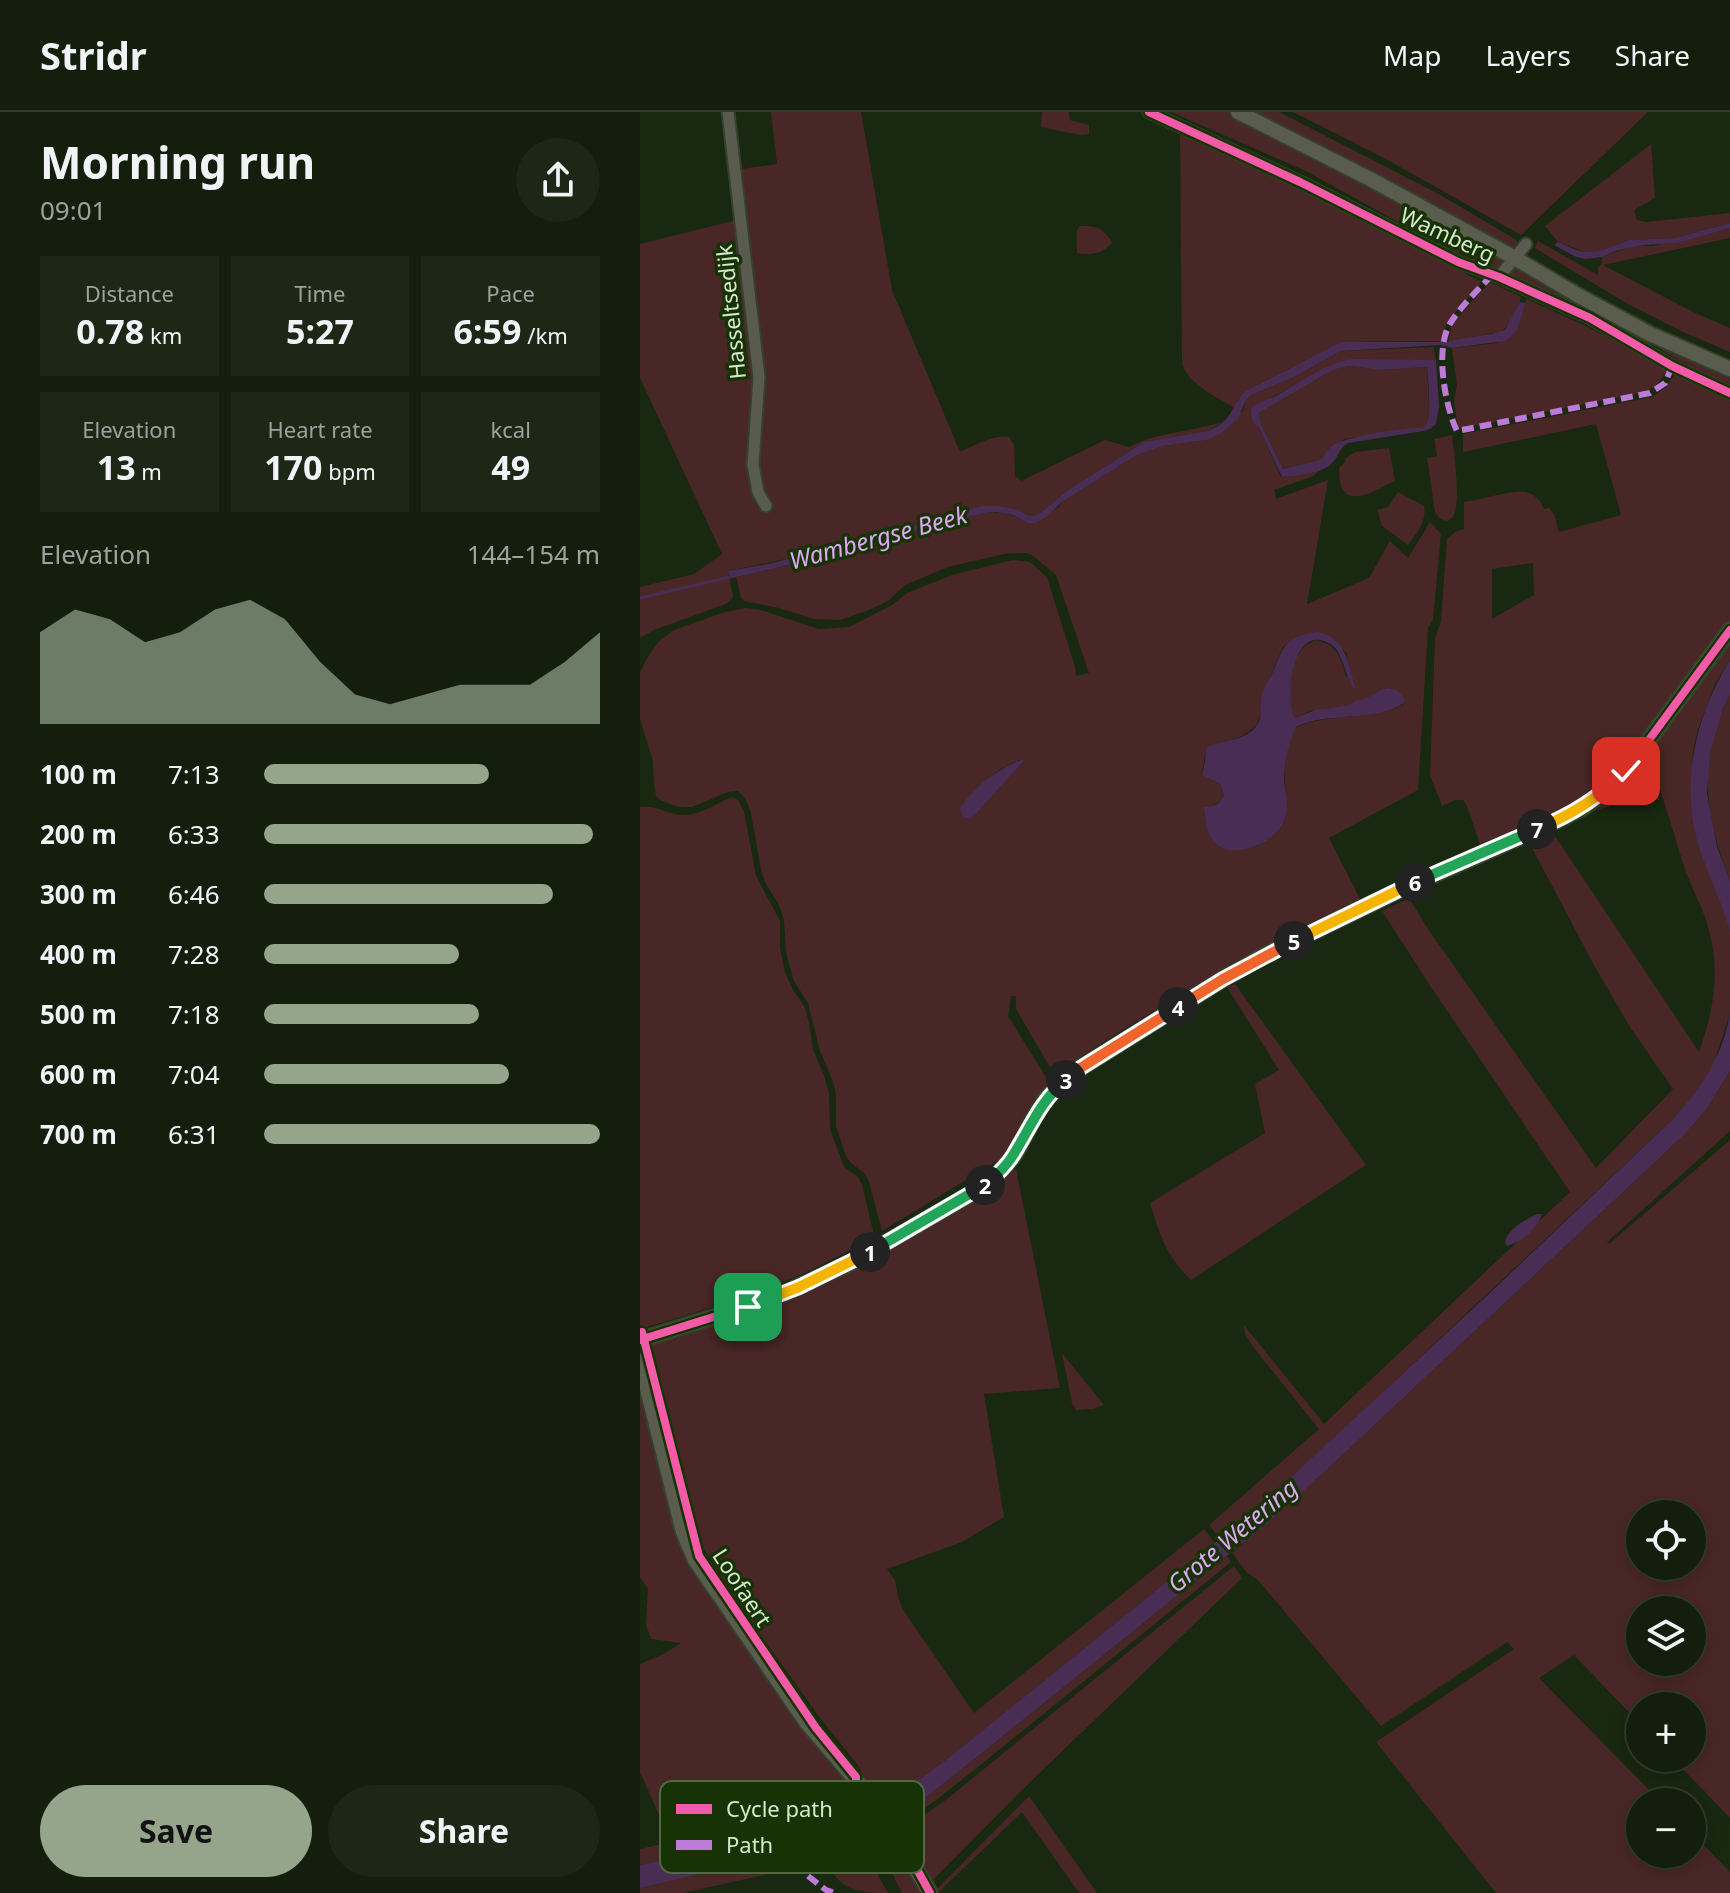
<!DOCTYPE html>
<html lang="en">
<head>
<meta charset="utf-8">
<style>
  :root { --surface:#131e0c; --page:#1c2715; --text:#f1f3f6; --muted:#9da29d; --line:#323c2d; --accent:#94a58c }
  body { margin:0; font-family:"Noto Sans",sans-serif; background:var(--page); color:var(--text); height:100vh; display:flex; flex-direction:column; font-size:30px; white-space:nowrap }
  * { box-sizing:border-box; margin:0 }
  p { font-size:26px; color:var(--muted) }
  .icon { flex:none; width:44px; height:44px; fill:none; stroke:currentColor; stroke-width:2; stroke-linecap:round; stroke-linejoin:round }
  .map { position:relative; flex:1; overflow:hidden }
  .sheet { display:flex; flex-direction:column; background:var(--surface); width:640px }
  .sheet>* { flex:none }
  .buttons { position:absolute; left:986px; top:1388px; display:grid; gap:16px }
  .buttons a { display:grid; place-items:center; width:80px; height:80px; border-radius:50%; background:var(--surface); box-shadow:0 4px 20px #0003,0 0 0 2px var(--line); font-size:40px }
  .pin { position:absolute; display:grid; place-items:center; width:68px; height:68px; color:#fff; margin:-34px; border-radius:16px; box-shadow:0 4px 12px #0006 }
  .km { position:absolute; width:40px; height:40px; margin:-20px; border-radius:50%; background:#222; color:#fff; font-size:22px; line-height:40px; text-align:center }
  .round { display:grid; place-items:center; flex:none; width:84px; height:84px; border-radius:42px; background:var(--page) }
  .summary { display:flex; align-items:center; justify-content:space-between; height:136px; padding:0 40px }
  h1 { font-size:44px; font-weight:700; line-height:60px }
  .figures { display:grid; grid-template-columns:repeat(3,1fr); gap:12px; height:136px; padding:8px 40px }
  .figures div { display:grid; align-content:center; border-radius:0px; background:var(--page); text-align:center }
  .figures b { font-size:34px; font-weight:700 }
  .figures small { font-size:22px; font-weight:400 }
  .figures p { font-size:22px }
  .chart { height:224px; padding:16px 40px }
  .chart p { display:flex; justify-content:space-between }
  .chart svg { width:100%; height:144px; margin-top:8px; fill:var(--accent); opacity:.7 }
  .action { display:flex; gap:16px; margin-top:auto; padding:16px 40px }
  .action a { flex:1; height:92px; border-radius:48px; background:var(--accent); color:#111; font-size:32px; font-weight:700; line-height:92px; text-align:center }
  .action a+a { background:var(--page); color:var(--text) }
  ul { padding:0 40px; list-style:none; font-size:26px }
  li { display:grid; grid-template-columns:128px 96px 1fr; align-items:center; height:60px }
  li i { height:20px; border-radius:10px; background:var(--accent) }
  header { display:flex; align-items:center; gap:48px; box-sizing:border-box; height:112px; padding:0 40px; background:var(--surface); border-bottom:2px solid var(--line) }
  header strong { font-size:38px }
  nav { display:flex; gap:44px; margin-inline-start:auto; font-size:28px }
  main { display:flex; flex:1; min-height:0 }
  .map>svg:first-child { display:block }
  .green { fill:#492726; fill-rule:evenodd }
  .water { fill:#4a2d55; fill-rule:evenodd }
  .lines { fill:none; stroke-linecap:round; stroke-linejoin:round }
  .stream { stroke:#4a2d55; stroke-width:3 }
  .street-casing { stroke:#34412c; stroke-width:15 }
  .secondary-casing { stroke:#34412c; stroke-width:18 }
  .street { stroke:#5a5b4f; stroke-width:11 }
  .secondary { stroke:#5a5d4e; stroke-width:14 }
  .quiet { stroke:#bd7bd9; stroke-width:6; stroke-dasharray:12 6; stroke-linecap:butt }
  .cycleway-casing { stroke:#173305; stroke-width:13 }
  .cycleway { stroke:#f35aa7; stroke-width:8 }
  .split-1-casing { stroke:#fff; stroke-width:16 }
  .split-2-casing { stroke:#fff; stroke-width:16 }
  .split-3-casing { stroke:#fff; stroke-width:16 }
  .split-4-casing { stroke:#fff; stroke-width:16 }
  .split-5-casing { stroke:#fff; stroke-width:16 }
  .split-6-casing { stroke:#fff; stroke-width:16 }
  .split-7-casing { stroke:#fff; stroke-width:16 }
  .split-8-casing { stroke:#fff; stroke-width:16 }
  .split-1 { stroke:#f5b400; stroke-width:10 }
  .split-2 { stroke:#22a559; stroke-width:10 }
  .split-3 { stroke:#22a559; stroke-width:10 }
  .split-4 { stroke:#f0652b; stroke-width:10 }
  .split-5 { stroke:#f0652b; stroke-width:10 }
  .split-6 { stroke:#f5b400; stroke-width:10 }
  .split-7 { stroke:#22a559; stroke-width:10 }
  .split-8 { stroke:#f5b400; stroke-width:10 }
  .labels { text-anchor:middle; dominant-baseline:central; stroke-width:7; stroke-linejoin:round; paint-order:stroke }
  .street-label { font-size:22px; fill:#d6e8ce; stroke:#173305 }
  .water-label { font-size:24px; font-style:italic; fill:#dea8f4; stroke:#173305 }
  .key { fill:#173305; stroke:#506941; stroke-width:2 }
  .key-label { font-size:22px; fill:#d6e8ce }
</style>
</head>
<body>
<header>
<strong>Stridr</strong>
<nav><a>Map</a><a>Layers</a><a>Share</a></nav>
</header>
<main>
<section class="sheet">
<div class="summary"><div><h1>Morning run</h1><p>09:01</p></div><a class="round"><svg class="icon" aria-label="share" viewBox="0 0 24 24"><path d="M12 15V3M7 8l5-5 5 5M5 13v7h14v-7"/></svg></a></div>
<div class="figures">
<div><p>Distance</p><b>0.78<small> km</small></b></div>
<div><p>Time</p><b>5:27</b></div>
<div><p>Pace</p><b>6:59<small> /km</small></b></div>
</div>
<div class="figures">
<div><p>Elevation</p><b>13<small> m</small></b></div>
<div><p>Heart rate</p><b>170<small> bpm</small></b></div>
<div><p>kcal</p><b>49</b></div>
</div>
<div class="chart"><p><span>Elevation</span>144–154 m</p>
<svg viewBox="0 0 160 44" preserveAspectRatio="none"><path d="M0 44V16L10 9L20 12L30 19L40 16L50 9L60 6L70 12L80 25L90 35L100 38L110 35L120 32L130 32L140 32L150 25L160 16V44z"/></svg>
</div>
<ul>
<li><b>100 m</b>7:13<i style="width:67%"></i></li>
<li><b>200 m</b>6:33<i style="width:98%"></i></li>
<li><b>300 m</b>6:46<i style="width:86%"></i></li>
<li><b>400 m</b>7:28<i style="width:58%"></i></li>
<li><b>500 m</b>7:18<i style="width:64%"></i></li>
<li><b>600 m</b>7:04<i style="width:73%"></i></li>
<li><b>700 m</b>6:31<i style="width:100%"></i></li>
</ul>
<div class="action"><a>Save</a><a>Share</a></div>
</section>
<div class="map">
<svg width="1090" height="1781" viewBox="0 0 1090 1781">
  <rect width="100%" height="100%" fill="#192810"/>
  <path class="green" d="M131,0H221L252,178L320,340C334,334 353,322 369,325L374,333L375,364L381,369L465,328L489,335C520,319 553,320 585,309L567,319L504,330L425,380L402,400L393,404L388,403L378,398L359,394L279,412L156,445L88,459L93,484L92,487L86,492L14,518L0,526V475L54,462L82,442L0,266V132L97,108L113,253V277L108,336L109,355L128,388L117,365L120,239L101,57L137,52Z
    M402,0H429L430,8L449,13V22L440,23L401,15Z
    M531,0H589L739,76L865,149L858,159L796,131L666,59Z
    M611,0H639L797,81L875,127L878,131V136L873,138Z
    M653,0H1008L881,123L744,46Z
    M540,18L695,91L732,113L842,170L807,210L800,229L701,230L604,280L599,286L594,296C576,284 548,273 542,251Z
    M1011,32L1015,86L994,98L997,108L1006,110L1090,101V111L1035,126L989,128L961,139L945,140L918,130L905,114Z
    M440,114C457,114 462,115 472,130C465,142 448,144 437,141V118Z
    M1090,116V126L963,153L1053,200L1090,216V240L1043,220L986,191L895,136L898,129L958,163V155L962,152V145C977,139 995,132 1012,134Z
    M873,154L949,196L922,187L867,162Z
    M850,170L881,185C878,197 871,214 860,220L808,230L812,212Z
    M887,187L948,215L1028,257L1016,274L1002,281L823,316L818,315L814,290L817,273L812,236L857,231Z
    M1010,229L1090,267V275C1062,262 1035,248 1010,229Z
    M793,235L796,248L702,249C682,257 663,269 644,279C632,286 620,290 610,300C612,307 613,311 619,316L641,365L679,358L674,364L634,378L636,387L688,368L667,492L729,466L750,429L768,446L790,410L801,422L793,507L788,516L778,678L689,726L721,789C653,819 588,855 524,893C487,915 450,937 415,964L376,897V884H371L368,904L409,970L389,996L369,1038L359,1048L242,1119L228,1067L224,1061L211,1051L206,1044L196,1014V981L193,970L180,939L168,891L154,869L146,841L144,808L139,793L126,772L121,759L111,701L105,686L98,679L88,680L52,695H38L20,688L16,684L14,673L13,649L0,607V561L6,548L19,529L34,518L85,500L106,496L121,498L179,517L209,515L252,493L267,481L312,463L373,448L390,450L407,465L435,555L436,564L449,561L416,463L392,443L386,441L364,442L308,455L265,473L248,489L229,498L200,508L174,507L139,496L104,489L101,486L96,465L129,458L344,401C360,399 374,402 387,411L419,395L422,390L497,343L523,334L567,328L603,299L606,288L611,283L654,265L701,239ZM693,526L706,541L711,560L706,565C701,546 698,533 676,528C648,538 644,582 655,606L670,599L709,593L725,588L739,579L752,576L764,592C737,609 687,600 655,616C647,632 643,653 645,672C647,706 650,716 616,734L571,695L581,689L584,683L580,672L562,663L565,643L592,628L602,624L616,614L621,601V586L643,535L653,528ZM379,648H383L384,649L336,702C344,665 345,665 379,648Z
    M713,254L740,258L787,255C787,266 792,306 786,313C784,315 782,315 780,316L704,327L680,348L643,357L621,312L619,301L691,259L703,255Z
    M1035,262L1090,288V514L982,659L949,688L842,738L827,694L823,688H815L802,694L790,663L795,527L801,509L807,427L815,420L824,417V390C839,388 872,378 885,380C895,382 901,388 904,397L909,396L914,402L919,420L981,403L956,312L823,340V322L1012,285L1025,276ZM893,451L894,483L852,507V457Z
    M812,323C814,338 822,396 812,406C810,408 808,408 806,409L799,406L795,400L787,346L797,344L794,327Z
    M749,336L755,369C742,374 712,396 702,376C699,371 700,362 699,356L705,350L706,346L715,340Z
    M758,380L784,394C787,410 777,420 768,433L742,414L737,398L748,395Z
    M1090,528V548L1075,572L1058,617L1053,639L1051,684L1056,724L1062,743L1085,799L1090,819V901L1073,955L1050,989L1033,1007L672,1347L580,1427L569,1413L679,1317L614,1236L606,1224L603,1212L684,1312L930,1080L787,869L742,799L769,786L788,817L956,1056L1033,977L990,915L955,855L891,734L914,723L917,727L1059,940C1076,891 1082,850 1063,800C1058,787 1051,774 1046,760C1035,727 1026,693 1014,660L970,694L955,699L982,675L1017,631Z
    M1090,582V769C1064,701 1057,649 1090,582Z
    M93,685L98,688L104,699L116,764L140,809V836L145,860L152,876L164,894L169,910L173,938L184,963L189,981L190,1017L204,1055L218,1065L222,1073L234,1123C163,1170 81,1193 0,1217V695C19,693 27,703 44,703C62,703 77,690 93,685Z
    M595,872L726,1053L551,1168C526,1144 520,1123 510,1091L625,1021L615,972L639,958L587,875Z
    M1090,959V1019L967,1130L969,1132L1090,1028V1706L1032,1646H1052V1594H1000V1612L934,1543L899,1566L1021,1690H1000V1742H1052V1721L1090,1760V1781H856L736,1630L874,1537L867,1530L741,1614L617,1467L607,1461L592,1441L695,1350L1045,1022L1065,999ZM1000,1402H1052V1454H1000ZM1000,1498H1052V1550H1000Z
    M376,1057L420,1276L344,1282L364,1405L322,1430L247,1457L255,1468L258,1485L263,1498L334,1601L564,1417L575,1431L306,1648L243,1693L231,1679L217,1652L177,1602L105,1501L74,1454L52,1416L10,1234L146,1187L303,1103Z
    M422,1241L464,1293L453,1297L436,1298L432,1291Z
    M0,1267L43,1440L144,1584L233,1698L201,1710L199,1708L183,1713L0,1753V1737L31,1730L0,1660V1552L24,1542L41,1531L11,1527L6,1512L8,1477L0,1465Z
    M587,1444L591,1450L338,1655L295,1689L258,1713L253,1706L269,1698L317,1661Z
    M594,1454L602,1466L383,1677L289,1772L263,1718L307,1687Z
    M389,1684L457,1781H439L382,1700L300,1779L293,1781Z
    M245,1711L287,1781H262L250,1757L238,1763L248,1781C226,1781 199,1780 191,1755L216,1747L217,1737L203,1742L129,1762L43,1781H0V1776L203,1729L222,1723V1721Z"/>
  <path class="water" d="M1090,111V116L1037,131L1005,133L978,138L962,145L946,147L936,145L914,133L918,130L936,138L945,140L960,139L989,128L1035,126Z
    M880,190L885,191C881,205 879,221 865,229L812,236L800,233L701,239L654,265L611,283L606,288L598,307L580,322L567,328L523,334L497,343L422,390L406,405L395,411H387L373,403L356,400L344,401L128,458L96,465L89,463L88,459L128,452L226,427L342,394H359L379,398L387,403L393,404L402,400L425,380L504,330L567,319C593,309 589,298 604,280L701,230H807L813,228L852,222L865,218Z
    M712,247L796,248L799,295L796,312L790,317L783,319L708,331C699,336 699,344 692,351C681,363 656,363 642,365L619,316C612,311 609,303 612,295C620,290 628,288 636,284C660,271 685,251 712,247ZM713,254L740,258L787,255C788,266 792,306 786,313C784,315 782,315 780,316C761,316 706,324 692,334C687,338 685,344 680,348L643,357L621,312L619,301L691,259L703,255Z
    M678,520C706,526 709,552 715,576L714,577C705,564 703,541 692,533C653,507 644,584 655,606L675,598L709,593L718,587L720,589C739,582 750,565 765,588L764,591C735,611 687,599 656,615C648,631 644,652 644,669C645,678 647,686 647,694C647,716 629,731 609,736C598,739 588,740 579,734C566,725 566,709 564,695C574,695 580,693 584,683L580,672L562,663L564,655L567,635C582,629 601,629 614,617C623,608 620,598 621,587C622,579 627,571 631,564C644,536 643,524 678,520Z
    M1090,548V582L1082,599L1070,641L1067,682L1077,735L1090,769V819C1083,793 1071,769 1062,744C1038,678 1054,606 1090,548Z
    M383,647L384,649L336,702L331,706H324L320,698C330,676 360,656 383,647Z
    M1090,901V959L1065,999L1045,1022L695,1350L629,1410L317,1661L269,1698L223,1721V1722L203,1729L0,1776V1753L183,1713L199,1707L202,1710L216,1703L219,1704L243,1693L306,1648L618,1396L853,1178L1033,1007C1061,977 1083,944 1090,901Z
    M897,1102H902C897,1117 882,1130 867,1134L865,1131C867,1117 885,1108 897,1102Z"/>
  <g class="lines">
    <path class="stream" d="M0,486L94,464"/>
    <defs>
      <path id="street" d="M88,0L119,265L113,353L118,380L126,394
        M509,0L660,70L818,150L859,165L950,206L1032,254L1090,281
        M859,165L886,132"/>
      <path id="secondary" d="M598,0L732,68L873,145L939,184L1010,222L1090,257
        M0,1228L131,1187L208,1152L263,1121L343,1075L357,1063L375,1042L397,1000L406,986L442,955L583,867L627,842L766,775L914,710L944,695L966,679L986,659L1090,518
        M0,1249L43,1420L55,1448L166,1610L235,1691L252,1716L290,1781"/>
    </defs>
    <use href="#street" class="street-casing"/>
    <use href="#secondary" class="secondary-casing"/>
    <use href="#street" class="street"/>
    <use href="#secondary" class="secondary"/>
    <path class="quiet" d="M852,163C838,178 822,193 811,210C794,235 805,294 817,319L1010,281L1025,271L1032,254
      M168,1764L186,1778L195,1781"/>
    <defs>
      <path id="cycleway" d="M509,0L660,70L818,150L859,165L950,206L1032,254L1090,281
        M2,1220L59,1444L176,1616L216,1665V1670C246,1703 269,1742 290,1781
        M0,1228L131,1187L208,1152L263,1121L343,1075L357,1063L375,1042L397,1000L406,986L442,955L583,867L627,842L766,775L914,710L944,695L966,679L986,659L1090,518"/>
    </defs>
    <use href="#cycleway" class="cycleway-casing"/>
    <use href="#cycleway" class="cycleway"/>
  </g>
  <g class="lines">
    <defs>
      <path id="split-1" d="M108,1195L159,1175L230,1140"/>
      <path id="split-2" d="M230,1140L345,1073"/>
      <path id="split-3" d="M345,1073C357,1063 368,1053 375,1040C391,1014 401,988 426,968"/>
      <path id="split-4" d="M426,968L442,955L538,895"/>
      <path id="split-5" d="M538,895L583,867L654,829"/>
      <path id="split-6" d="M654,829L775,770"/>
      <path id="split-7" d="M775,770L897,717"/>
      <path id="split-8" d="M897,717C933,702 958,686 986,659"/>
    </defs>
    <use href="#split-1" class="split-1-casing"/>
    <use href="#split-2" class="split-2-casing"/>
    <use href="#split-3" class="split-3-casing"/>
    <use href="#split-4" class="split-4-casing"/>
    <use href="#split-5" class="split-5-casing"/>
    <use href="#split-6" class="split-6-casing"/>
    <use href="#split-7" class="split-7-casing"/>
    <use href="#split-8" class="split-8-casing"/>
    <use href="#split-1" class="split-1"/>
    <use href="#split-2" class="split-2"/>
    <use href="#split-3" class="split-3"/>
    <use href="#split-4" class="split-4"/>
    <use href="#split-5" class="split-5"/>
    <use href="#split-6" class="split-6"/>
    <use href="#split-7" class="split-7"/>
    <use href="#split-8" class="split-8"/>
  </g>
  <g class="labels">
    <g class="street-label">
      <text transform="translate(808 122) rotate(25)">Wamberg</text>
      <text transform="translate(90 200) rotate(-96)">Hasseltsedijk</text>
      <text transform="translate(103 1475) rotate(57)">Loofaert</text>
    </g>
    <g class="water-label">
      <text transform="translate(238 425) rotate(-15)">Wambergse Beek</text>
      <text transform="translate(592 1423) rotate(-40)">Grote Wetering</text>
    </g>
  </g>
  <rect x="20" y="1669" width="264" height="92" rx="12" class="key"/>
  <rect x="36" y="1692" width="36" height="10" fill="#f35aa7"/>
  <rect x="36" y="1728" width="36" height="10" fill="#bd7bd9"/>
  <g class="key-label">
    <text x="86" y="1705">Cycle path</text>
    <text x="86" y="1741">Path</text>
  </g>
</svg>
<div class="buttons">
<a><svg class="icon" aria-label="locate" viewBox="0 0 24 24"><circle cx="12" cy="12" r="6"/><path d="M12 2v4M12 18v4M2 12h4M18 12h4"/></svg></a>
<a><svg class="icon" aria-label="layers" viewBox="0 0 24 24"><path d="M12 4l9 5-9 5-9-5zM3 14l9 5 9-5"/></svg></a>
<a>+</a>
<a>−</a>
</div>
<div class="pin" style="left:108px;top:1195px;background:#1e9e55"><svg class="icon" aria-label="arrive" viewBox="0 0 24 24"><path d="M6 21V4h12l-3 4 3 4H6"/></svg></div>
<div class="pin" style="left:986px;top:659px;background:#d93025"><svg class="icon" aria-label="check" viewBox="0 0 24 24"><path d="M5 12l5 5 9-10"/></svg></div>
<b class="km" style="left:230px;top:1140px">1</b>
<b class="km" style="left:345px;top:1073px">2</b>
<b class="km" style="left:426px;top:968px">3</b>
<b class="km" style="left:538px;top:895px">4</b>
<b class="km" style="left:654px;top:829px">5</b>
<b class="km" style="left:775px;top:770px">6</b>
<b class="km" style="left:897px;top:717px">7</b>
</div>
</main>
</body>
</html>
